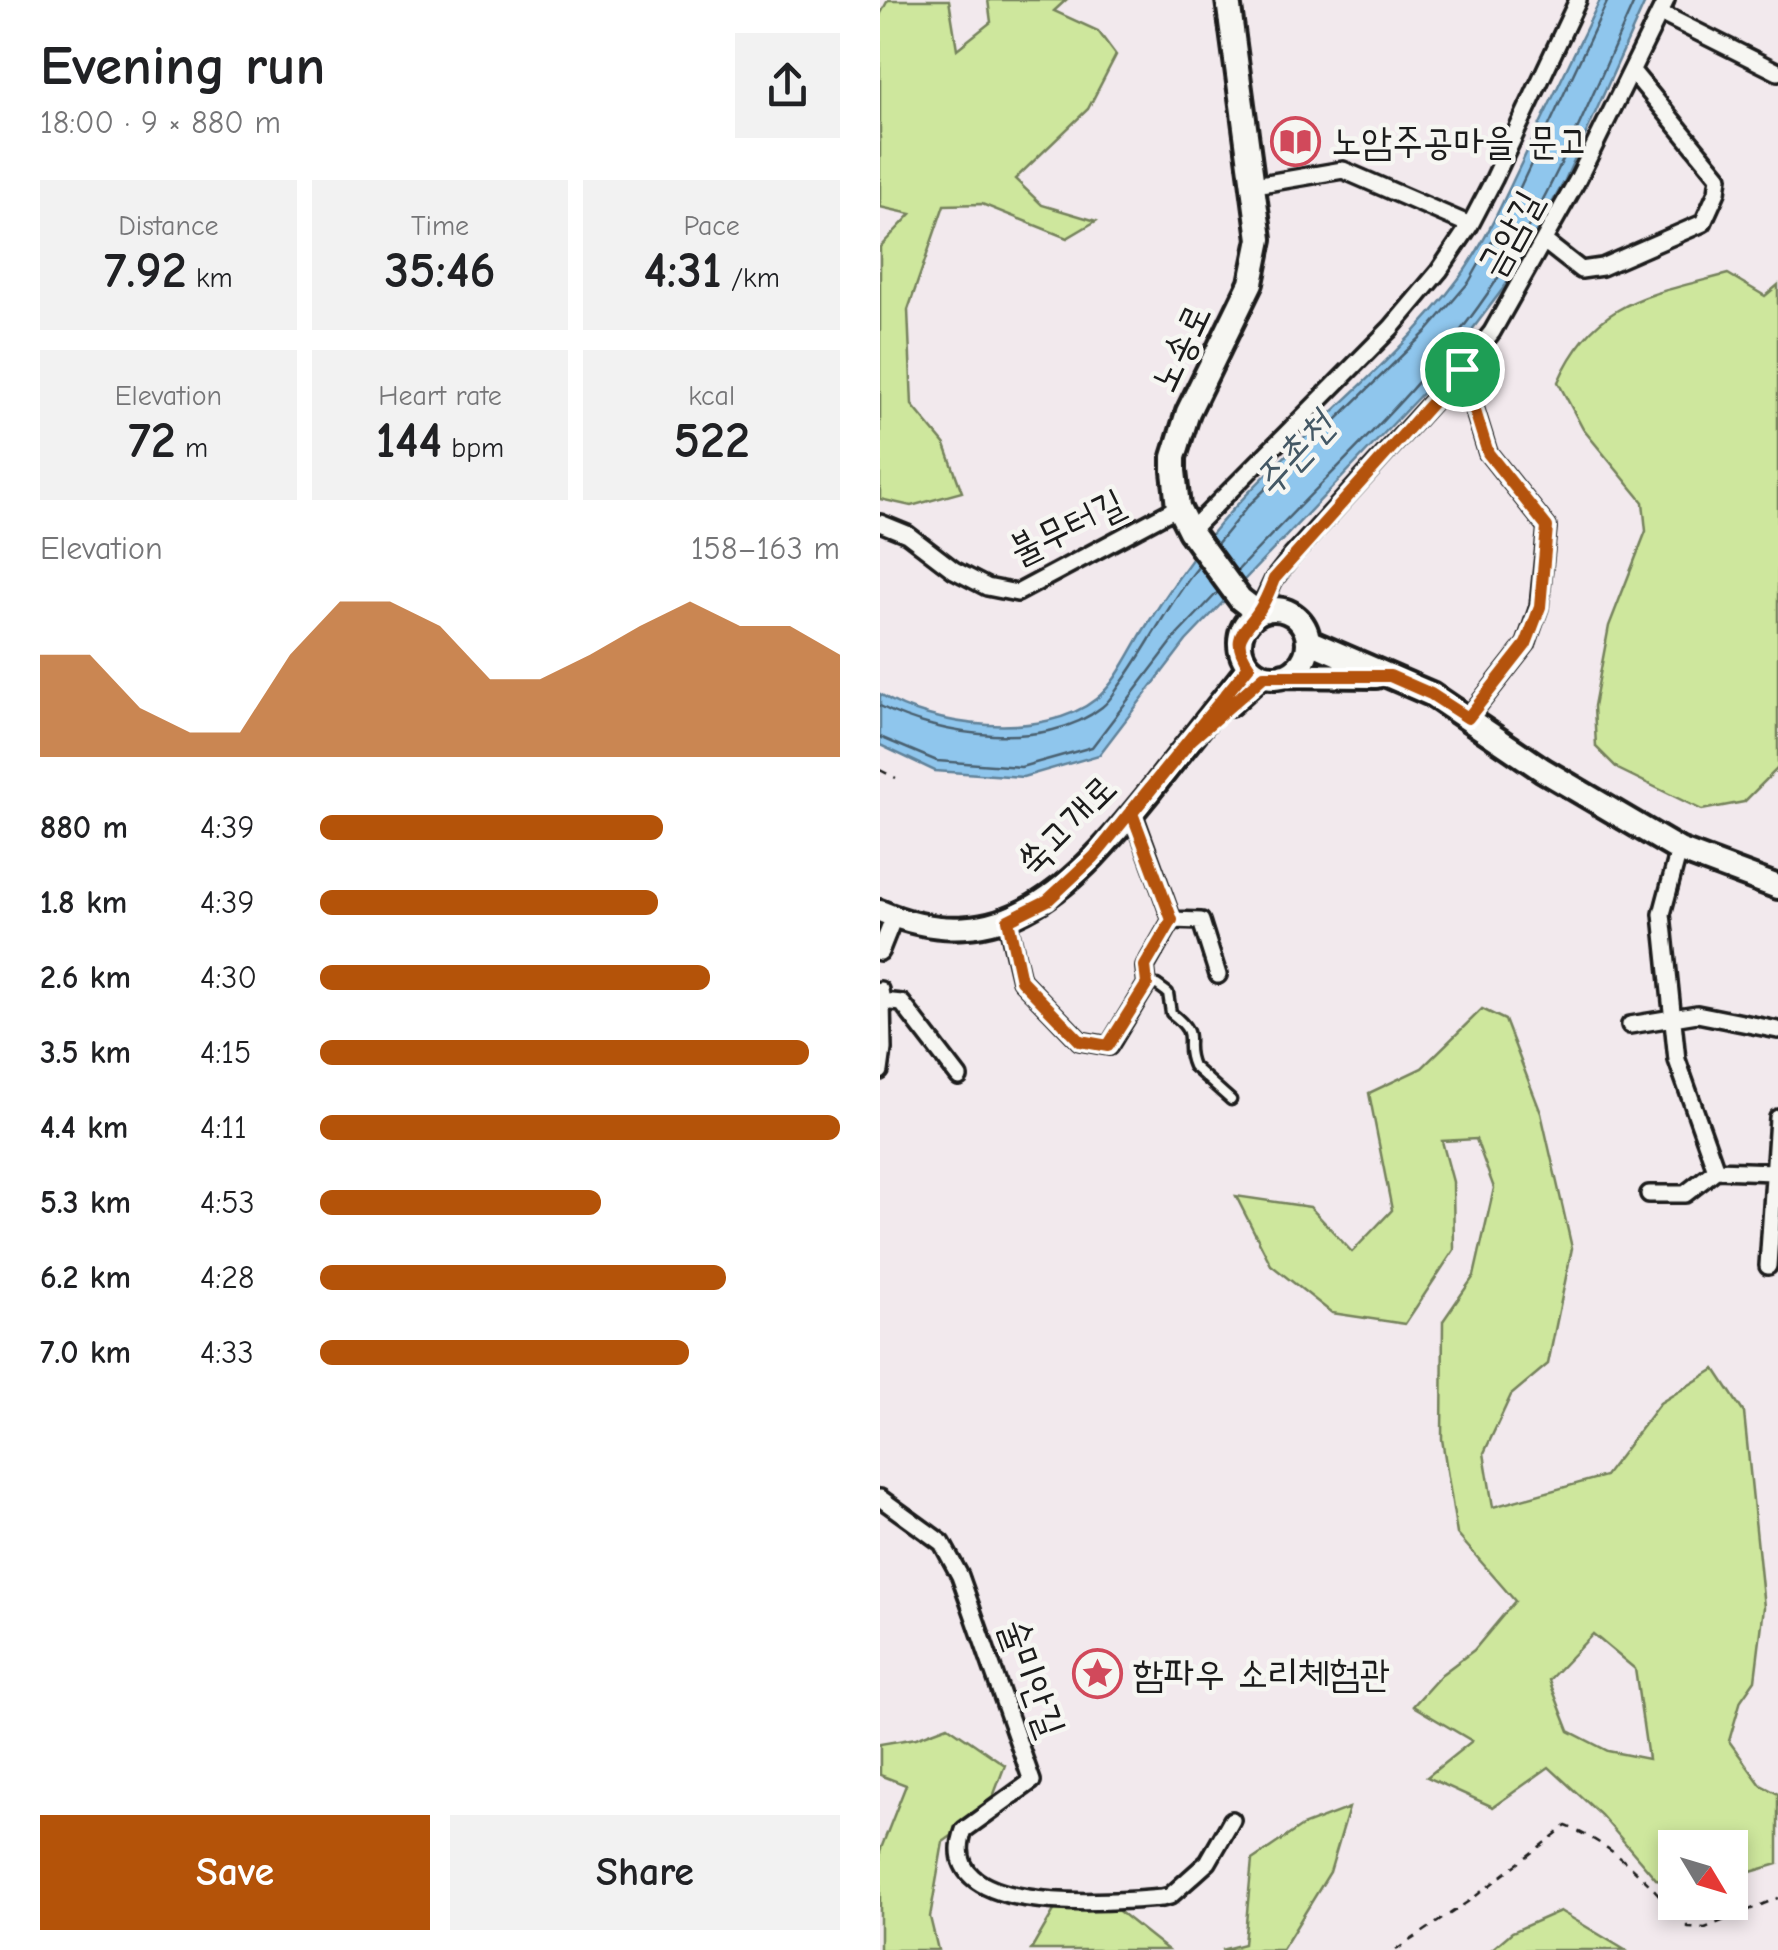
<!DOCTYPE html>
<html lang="en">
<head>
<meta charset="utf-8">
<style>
  :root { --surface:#fff; --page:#f2f2f2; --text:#202124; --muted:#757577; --accent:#b45309 }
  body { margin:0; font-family:"Comic Neue","Poor Story",sans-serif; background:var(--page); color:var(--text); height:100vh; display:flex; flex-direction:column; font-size:38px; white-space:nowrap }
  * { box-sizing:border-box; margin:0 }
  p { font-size:32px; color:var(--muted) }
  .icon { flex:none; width:55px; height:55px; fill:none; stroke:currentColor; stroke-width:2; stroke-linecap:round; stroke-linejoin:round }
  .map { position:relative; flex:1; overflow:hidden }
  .panel { display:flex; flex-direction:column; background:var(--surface); width:880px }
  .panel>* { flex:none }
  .needle { width:65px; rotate:128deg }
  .buttons { position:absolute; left:778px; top:1830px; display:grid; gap:20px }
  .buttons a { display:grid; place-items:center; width:90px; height:90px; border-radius:0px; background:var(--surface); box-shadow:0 5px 15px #0003; font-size:50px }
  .pin { position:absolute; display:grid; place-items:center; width:85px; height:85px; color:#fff; margin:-42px; border:5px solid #fff; border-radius:50%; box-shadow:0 2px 10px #0007 }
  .round { display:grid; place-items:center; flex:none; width:105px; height:105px; border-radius:0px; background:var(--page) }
  .head { display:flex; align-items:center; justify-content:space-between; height:170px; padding:0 40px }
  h1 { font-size:55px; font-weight:700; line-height:75px }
  .stats { display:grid; grid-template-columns:repeat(3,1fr); gap:15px; height:170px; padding:10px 40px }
  .stats div { display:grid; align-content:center; border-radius:0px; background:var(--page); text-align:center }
  .stats b { font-size:50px; font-weight:700 }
  .stats small { font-size:28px; font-weight:400 }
  .stats p { font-size:28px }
  .chart { height:280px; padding:20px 40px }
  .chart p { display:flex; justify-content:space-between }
  .chart svg { width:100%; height:180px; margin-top:10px; fill:var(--accent); opacity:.7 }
  .primary-button { display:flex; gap:20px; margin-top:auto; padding:20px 40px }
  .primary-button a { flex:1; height:115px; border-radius:0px; background:var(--accent); color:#fff; font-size:40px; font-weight:700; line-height:115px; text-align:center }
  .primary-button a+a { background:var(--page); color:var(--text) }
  ul { padding:0 40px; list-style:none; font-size:32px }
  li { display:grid; grid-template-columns:160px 120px 1fr; align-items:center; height:75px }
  li i { height:25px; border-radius:12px; background:var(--accent) }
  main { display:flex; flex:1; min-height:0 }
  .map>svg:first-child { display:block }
  .green { fill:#cee79d; stroke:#75825c; stroke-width:2.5; fill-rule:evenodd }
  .water { fill:#8fc6ed; stroke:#618299; stroke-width:2.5 }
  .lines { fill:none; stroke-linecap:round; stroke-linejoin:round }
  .shore { stroke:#4a6070; stroke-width:2.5 }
  .service-casing { stroke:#1c1c1c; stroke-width:15 }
  .minor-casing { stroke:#1c1c1c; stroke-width:22 }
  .tertiary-casing { stroke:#1c1c1c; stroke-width:28 }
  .secondary-casing { stroke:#1c1c1c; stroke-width:30 }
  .path { stroke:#1c1c1c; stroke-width:2.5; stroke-dasharray:8 8; stroke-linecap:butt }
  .service { stroke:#f6f6f2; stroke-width:8 }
  .minor { stroke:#f6f6f2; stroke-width:15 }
  .tertiary { stroke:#f6f6f2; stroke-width:20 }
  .secondary { stroke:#f6f6f2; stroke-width:22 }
  .route-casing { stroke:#fff; stroke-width:20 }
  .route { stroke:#b45309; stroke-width:12 }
  .labels { text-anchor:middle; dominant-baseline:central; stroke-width:9; stroke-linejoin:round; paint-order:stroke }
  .poi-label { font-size:38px; fill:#1c1c1c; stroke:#f6f6f2; text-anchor:start }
  .street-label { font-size:38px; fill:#1c1c1c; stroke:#f6f6f2 }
  .water-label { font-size:40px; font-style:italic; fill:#445865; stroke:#f6f6f2 }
</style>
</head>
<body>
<main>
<section class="panel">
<div class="head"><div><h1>Evening run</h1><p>18:00 · 9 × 880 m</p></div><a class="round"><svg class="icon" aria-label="share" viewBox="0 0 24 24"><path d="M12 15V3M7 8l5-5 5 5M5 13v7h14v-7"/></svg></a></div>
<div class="stats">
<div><p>Distance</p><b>7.92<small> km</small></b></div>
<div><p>Time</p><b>35:46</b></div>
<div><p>Pace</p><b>4:31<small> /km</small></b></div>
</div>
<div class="stats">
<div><p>Elevation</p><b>72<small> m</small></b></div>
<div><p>Heart rate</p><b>144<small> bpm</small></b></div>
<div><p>kcal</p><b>522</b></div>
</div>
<div class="chart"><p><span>Elevation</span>158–163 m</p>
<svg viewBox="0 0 160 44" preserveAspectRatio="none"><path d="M0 44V19L10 19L20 32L30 38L40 38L50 19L60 6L70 6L80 12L90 25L100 25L110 19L120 12L130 6L140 12L150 12L160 19V44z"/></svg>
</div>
<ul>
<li><b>880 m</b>4:39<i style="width:66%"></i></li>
<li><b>1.8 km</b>4:39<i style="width:65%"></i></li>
<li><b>2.6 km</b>4:30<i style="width:75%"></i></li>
<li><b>3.5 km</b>4:15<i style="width:94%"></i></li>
<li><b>4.4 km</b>4:11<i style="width:100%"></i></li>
<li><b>5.3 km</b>4:53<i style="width:54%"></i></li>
<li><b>6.2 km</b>4:28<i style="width:78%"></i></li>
<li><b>7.0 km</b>4:33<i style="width:71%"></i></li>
</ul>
<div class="primary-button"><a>Save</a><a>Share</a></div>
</section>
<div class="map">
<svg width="898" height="1950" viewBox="0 0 898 1950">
  <rect width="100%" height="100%" fill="#f2e9ed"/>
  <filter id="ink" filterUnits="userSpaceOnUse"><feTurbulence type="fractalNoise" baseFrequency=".01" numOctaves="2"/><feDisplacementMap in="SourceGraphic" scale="20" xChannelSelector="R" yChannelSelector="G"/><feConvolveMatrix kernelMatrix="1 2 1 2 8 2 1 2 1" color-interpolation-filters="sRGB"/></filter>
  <g filter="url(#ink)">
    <path class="green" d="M8,0H69L77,49L111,22L108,0H186L174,11L218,31L236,55L208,109L135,179L162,205L216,221L187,238L102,204L64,205L28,310L32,405L65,445L82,492L31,506L0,499V247L31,214L0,207V15Z
      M848,274L885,296L898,285V768L864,802L822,810L738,769L716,747L714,706L729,626L766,531L763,502L703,429L678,382C714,300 769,295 848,274Z
      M602,1009L625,1020L661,1113L692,1248L668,1364L631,1395L604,1453L613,1507L725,1476L780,1403L835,1369L864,1413L884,1607L875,1680L861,1700L849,1741L881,1785L898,1794V1864L850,1878V1848H795V1882L776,1879L721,1815L669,1767L613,1807L547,1777L592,1741L533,1706L562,1674L594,1650L635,1601L577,1534L562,1439L563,1321L594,1276L614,1188L596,1139L562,1141L573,1182L574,1250L525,1324L452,1313L391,1265L356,1196L430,1207L472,1252L512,1210L489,1093L542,1068ZM713,1634L755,1669L768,1759L728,1751L689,1731L669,1680Z
      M68,1726L125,1765L108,1810L63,1842L50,1917L58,1950H0V1851L26,1785L0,1775V1744L36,1738Z
      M469,1808L450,1872L402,1950H341L364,1944L372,1860L422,1826Z
      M176,1907L235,1908L288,1950H151Z
      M680,1911L745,1950H611L632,1932Z"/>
    <path class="water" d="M720,0H766L685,180L625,286L552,383L306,641L219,755L143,777L55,771L0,745V694C52,728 164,741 216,699C236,683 250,652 263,631C285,596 307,564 333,532C409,441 510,372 580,277C605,243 623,201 641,164C667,109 693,55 720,0Z"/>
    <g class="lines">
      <path class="shore" d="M337,544L368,506L547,331L589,282L628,213L728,0
        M357,571C445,476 545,390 616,281C673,193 712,95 755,0
        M0,706C60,737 166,752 222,707C230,701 236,690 242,682C269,645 289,602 319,566
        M0,737L57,761L141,767L212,747L298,634L338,592"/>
      <defs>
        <path id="service" d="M267,984L277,985L288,993L291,1013C322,1037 301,1039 313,1066L351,1100"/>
        <path id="minor" d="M780,13L898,72
          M375,185L463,170L590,225
          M664,241L701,270L722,267L823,223L837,192L839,177L752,71
          M582,369L608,453L667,527L659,607L646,644L588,718
          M0,523L27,534L74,570L107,587L137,593L298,507
          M310,531L511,328L559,271L590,225L614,179L698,0
          M378,613L394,579L412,556L582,369L612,332L698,179L786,0
          M253,813L292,920L321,921L338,975
          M799,850L782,914L797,1060L836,1170
          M127,920L141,980L200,1041L229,1046L267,984L265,967L292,920
          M0,952L14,917
          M0,990L2,1001L22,1003L79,1077
          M750,1025L817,1014L898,1030
          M0,1071L3,1049L2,1001
          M769,1194H805L836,1170L894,1172
          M888,1266L898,1118
          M0,1498L62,1543L80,1576L152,1781L84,1830C51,1920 237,1901 282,1898L290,1896L328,1862L352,1820"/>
        <path id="tertiary" d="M350,705L383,675
          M0,911C124,964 196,883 269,793C302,751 336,708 369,666"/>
        <path id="secondary" d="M348,0L380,239L371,283L308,412L294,457V471L298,507L310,531L360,599L378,613
          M360 643a34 34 0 1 1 68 0a34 34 0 1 1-68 0Z
          M428,641L551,694L663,770L799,850L898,887
          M404,675L496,676"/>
      </defs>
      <use href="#service" class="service-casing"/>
      <use href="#minor" class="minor-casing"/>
      <use href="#tertiary" class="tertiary-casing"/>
      <use href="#secondary" class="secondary-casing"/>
      <path class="path" d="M0,770L16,778
        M516,1950L592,1899L686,1826C742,1849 769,1884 808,1927L825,1928L898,1898"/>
      <use href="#service" class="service"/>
      <use href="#minor" class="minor"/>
      <use href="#tertiary" class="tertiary"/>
      <use href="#secondary" class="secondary"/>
    </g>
  </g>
  <g class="lines" filter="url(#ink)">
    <defs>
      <path id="route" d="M582,369L394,579C390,589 386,600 380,609C367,631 348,636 369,666L214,857L168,900L128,920L141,980L200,1041L228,1046L267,984L265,966L292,920L252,813L311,740L384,676H510L551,694L588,718L646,644L660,607L667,527L608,453L582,369"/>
    </defs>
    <use href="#route" class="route-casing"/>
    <use href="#route" class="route"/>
  </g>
  <defs>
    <symbol id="library-ring" viewBox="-11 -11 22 22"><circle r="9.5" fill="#f6f6f2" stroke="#d1495b" stroke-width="1.5"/><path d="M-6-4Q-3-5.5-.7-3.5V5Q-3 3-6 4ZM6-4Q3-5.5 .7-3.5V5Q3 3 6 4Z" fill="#d1495b"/></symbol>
    <symbol id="sight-ring" viewBox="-11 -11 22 22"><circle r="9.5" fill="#f6f6f2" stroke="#d1495b" stroke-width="1.5"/><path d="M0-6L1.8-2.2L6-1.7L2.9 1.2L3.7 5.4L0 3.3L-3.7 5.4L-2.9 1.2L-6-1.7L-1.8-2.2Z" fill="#d1495b"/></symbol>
  </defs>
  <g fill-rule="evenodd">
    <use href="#library-ring" x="388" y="114" width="55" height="55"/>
    <use href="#sight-ring" x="190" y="1646" width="55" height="55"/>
  </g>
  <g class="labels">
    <g class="poi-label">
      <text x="451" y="142">노암주공마을 문고</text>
      <text x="253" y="1674">함파우 소리체험관</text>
    </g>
    <g class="street-label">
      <text transform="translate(630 234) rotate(-61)">금암길</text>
      <text transform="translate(301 348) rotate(-65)">노송로</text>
      <text transform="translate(187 527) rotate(-26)">불무터길</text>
      <text transform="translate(187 825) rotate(-45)">쑥고개로</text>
      <text transform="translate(152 1678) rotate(70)">술미안길</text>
    </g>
    <g class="water-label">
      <text transform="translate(414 454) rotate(-48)">주촌천</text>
    </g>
  </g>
</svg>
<div class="buttons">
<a><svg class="needle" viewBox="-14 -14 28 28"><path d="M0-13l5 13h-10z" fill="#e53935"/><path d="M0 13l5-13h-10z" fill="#757577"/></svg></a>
</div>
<div class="pin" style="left:582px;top:369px;background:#1e9e55"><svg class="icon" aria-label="arrive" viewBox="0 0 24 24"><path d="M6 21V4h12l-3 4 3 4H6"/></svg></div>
</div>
</main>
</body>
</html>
